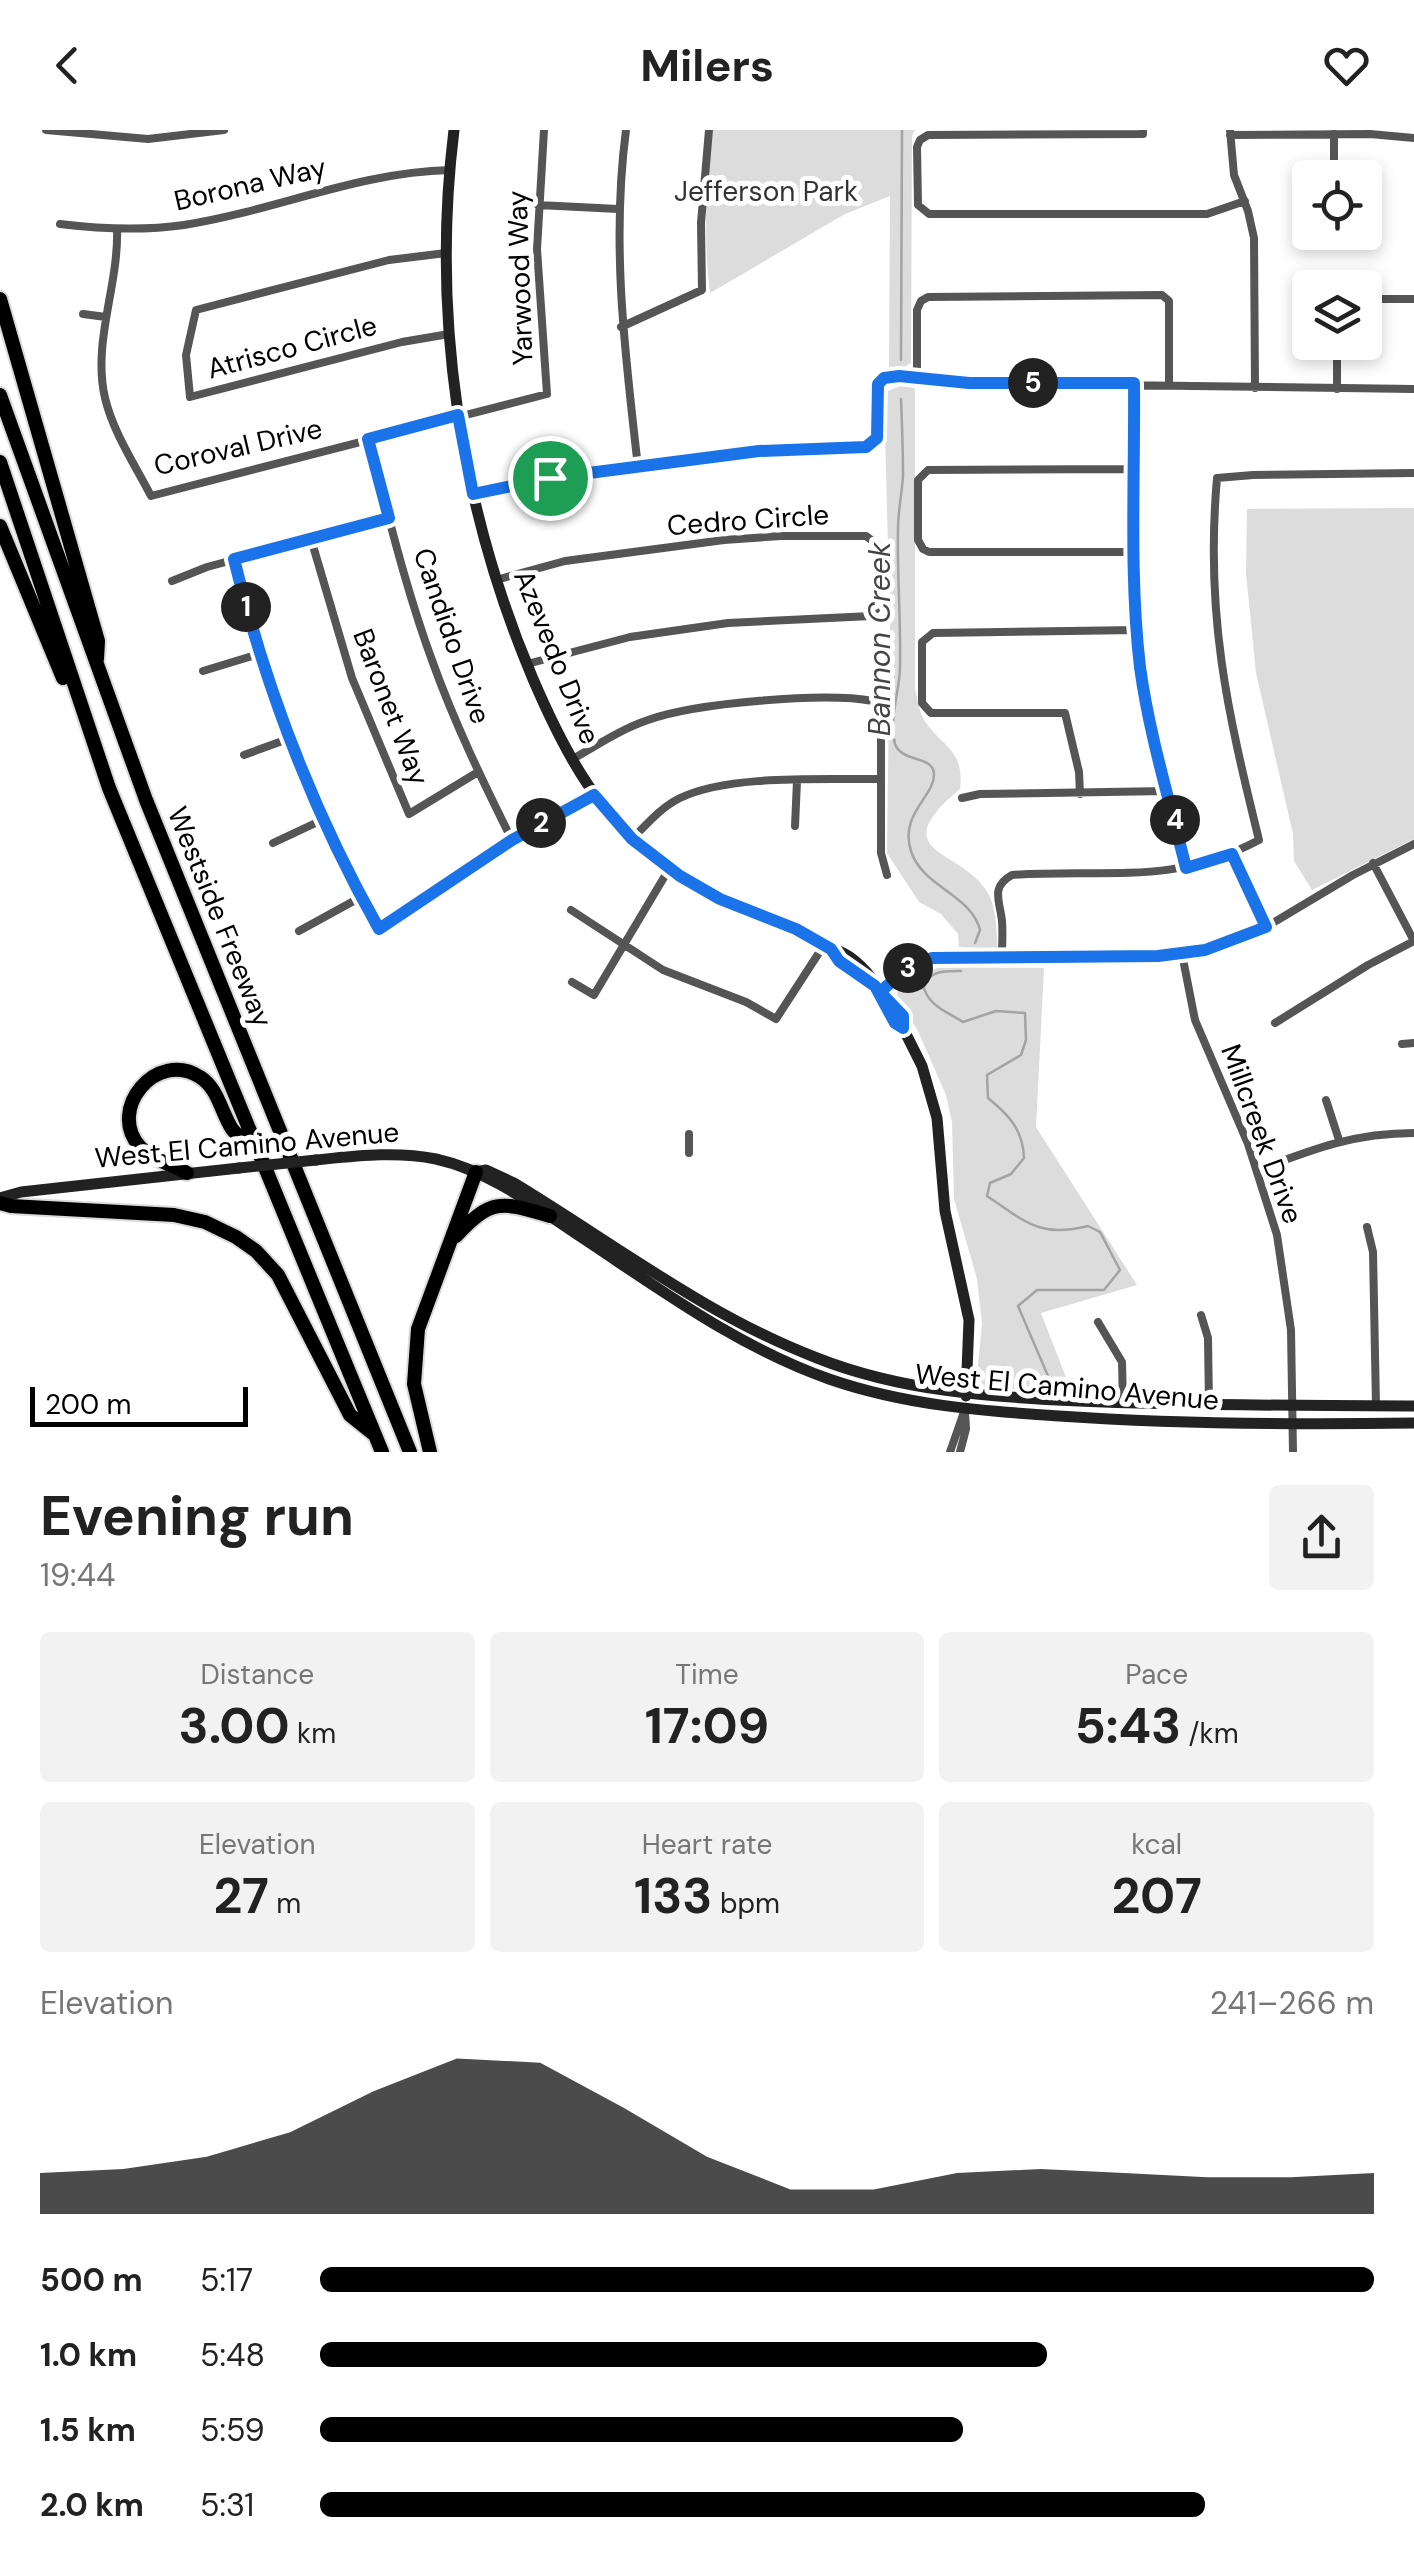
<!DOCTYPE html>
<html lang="en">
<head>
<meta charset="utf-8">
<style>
  :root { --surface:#fff; --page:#f2f2f2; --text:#222; --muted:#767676; --accent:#000 }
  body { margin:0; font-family:"DM Sans",sans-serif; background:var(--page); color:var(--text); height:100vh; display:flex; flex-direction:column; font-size:38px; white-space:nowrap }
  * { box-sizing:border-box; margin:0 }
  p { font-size:32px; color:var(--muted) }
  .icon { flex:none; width:55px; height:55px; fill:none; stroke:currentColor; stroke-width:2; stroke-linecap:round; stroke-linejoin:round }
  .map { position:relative; height:1322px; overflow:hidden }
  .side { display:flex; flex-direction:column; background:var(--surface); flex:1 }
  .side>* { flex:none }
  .buttons { position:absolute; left:1292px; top:30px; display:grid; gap:20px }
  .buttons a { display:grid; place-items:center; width:90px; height:90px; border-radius:10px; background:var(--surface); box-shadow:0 5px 15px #0003; font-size:50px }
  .scale { position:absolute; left:30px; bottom:25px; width:218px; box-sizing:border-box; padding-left:10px; border:5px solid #000; border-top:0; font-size:28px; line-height:35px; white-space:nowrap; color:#000; -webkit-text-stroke:8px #fff; paint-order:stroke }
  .pin { position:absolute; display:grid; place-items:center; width:85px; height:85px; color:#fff; margin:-42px; border:5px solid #fff; border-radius:50%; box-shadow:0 2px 10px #0007 }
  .km { position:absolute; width:50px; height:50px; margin:-25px; border-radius:50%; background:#222; color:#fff; font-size:28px; line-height:50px; text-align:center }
  .round { display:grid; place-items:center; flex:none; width:105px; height:105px; border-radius:10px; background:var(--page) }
  .head { display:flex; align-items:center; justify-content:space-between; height:170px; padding:0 40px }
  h1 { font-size:55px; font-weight:700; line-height:75px }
  .stats { display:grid; grid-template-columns:repeat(3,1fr); gap:15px; height:170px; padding:10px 40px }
  .stats div { display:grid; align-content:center; border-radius:10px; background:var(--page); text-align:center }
  .stats b { font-size:50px; font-weight:700 }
  .stats small { font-size:28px; font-weight:400 }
  .stats p { font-size:28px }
  .chart { height:280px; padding:20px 40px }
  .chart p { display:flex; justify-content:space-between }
  .chart svg { width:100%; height:180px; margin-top:10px; fill:var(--accent); opacity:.7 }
  ul { padding:0 40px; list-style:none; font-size:32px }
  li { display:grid; grid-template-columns:160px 120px 1fr; align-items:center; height:75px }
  li i { height:25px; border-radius:12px; background:var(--accent) }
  header { display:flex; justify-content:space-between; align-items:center; height:130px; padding:0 40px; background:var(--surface); font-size:45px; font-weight:700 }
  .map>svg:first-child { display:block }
  .green { fill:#dcdcdc }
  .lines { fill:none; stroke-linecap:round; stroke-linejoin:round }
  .stream { stroke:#a3a3a3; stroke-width:2.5 }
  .highway-casing { stroke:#dbdbdb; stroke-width:18 }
  .street { stroke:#555; stroke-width:8 }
  .secondary { stroke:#222; stroke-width:11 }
  .highway { stroke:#000; stroke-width:14 }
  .secondary-bridge { stroke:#222; stroke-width:11 }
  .route-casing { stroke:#fff; stroke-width:20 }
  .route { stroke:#1a73e8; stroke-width:12 }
  .labels { text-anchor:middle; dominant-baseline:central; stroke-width:10; stroke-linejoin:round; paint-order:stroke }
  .street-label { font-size:28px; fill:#000; stroke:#fff }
  .park-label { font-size:28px; fill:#333; stroke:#fff }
  .water-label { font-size:30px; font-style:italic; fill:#444; stroke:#fff }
</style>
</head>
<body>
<header><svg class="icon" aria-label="back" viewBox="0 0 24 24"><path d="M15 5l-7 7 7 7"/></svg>Milers<svg class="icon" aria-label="heart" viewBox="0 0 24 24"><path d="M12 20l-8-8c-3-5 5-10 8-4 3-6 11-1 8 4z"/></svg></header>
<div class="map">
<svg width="1414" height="1322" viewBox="0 0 1414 1322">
  <rect width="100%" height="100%" fill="#fff"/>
  <path class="green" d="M713,0H915L912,6L911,233L903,238H889L890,66L845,84L710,163C703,108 706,55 713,0Z
    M900,256L915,258V558C917,568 919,581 924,590C942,617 965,620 960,659C880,726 965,718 989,765C997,781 996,802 998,819L959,817L958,804L941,784L919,772L887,723L890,495L884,263Z
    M1414,378V709L1312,760L1294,731L1293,704L1256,543L1246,443L1247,379Z
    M943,837L1044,838L1036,997L1137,1155L1041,1183L1072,1263L990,1258L982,1256L977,1245L982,1193L977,1149L954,1069L952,992L946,965L918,901L896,866C904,846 924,841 943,837Z"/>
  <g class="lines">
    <path class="stream" d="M901,230L902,0
      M901,269C902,294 903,320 903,346C902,363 898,381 898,399C897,445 901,491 900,537C900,560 888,592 895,614C902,633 933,625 934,644C935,666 899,684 911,721C922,757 972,765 980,800L975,813
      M961,841C944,841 932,840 923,855C928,876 946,881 963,892L996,881L1025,883L1026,910L1021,925L987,945L988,968C1009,985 1023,1000 1024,1028L1011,1044L990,1053L987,1066C1026,1092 1039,1108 1088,1096L1100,1102L1120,1140L1104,1160H1037L1018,1176L1051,1253"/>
    <defs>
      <path id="highway" d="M0,169L98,511L97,529
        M0,265L146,670L410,1322
        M0,332L109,658L382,1322
        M0,396L63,548
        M187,1043C172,1034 152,1030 140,1017C106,979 157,919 200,947C218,958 221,982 232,999C238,1007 248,1013 255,1020
        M0,1073L11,1076L174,1085L205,1092L236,1107L256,1121L278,1145L350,1285L375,1305
        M456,1106C492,1067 502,1072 550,1086
        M430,1322L414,1254L418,1199L476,1042"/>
    </defs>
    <use href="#highway" class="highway-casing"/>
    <path class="street" d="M46,0L148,9L224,0
      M626,0C611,114 625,224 638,337
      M1143,0V4L928,5L920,10L917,17L918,75L929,84H1207L1245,71
      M1230,0L1234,45L1248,81L1254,108L1255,258
      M1334,4V48
      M1230,5L1370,4L1414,8
      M538,75L618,79
      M60,94C101,99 142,101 184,95C274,81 358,42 450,40
      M117,99C119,155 92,212 105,268C113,302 135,335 151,366L547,264L537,119L544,0
      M446,123L389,130L196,180L186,225L190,267L402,212L449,204
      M1365,169H1414
      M83,184L106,187
      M621,197L702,160L701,93L709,0
      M1337,212V259
      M917,247V180L921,171L928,167L1162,165L1169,171V253
      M1134,253L1137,481L1141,540L1186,738
      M368,309C388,384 406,460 433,533C455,594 483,652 512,710
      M1135,339L928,340L918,350V410L923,419L929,422H1136
      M473,364L550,348L759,321L866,317L877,308L878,255L884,248L899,246L969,253L1414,259
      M311,409L352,548L409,684L478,642
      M234,429C266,560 313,681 379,799L512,710L593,665
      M496,450L565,431L724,410L781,406H866L878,415L880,474L871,486L728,493L630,507L527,534
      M172,451L207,437L389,388
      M203,541L259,524
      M244,625L288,609
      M571,630C596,616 621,599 648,590C695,573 824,562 873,571L881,581V723L887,745
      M1080,664L1079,642L1065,583H931L922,573V512L933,503L1137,500
      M962,668L980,664L1167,661
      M795,696L797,651
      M632,709C647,694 660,678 680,668C730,644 824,650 881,649
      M273,713L322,690
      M1231,723L1266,797
      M1373,733L1414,811
      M571,780L663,840L746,872L776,889L824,815
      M299,801L361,767
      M1182,824L1195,890L1248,1014L1277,1105L1291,1200L1293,1322
      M1002,826C1002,815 1003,803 1002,791C1000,771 990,757 1012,745C1105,738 1171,757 1259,710C1227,580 1205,484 1217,348L1253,345L1414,343
      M572,852L594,865L669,739
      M880,862L913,835L942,827L1148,826L1205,819L1266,797L1353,745L1414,714
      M1275,893L1368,835L1414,811
      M1402,914L1414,913
      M1326,970L1339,1010
      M689,1023V1004
      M1258,1040C1313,1019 1354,1003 1414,1003
      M1367,1097L1373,1122L1376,1275
      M1201,1185L1208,1208L1209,1275
      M1098,1192L1122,1232L1123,1273
      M950,1322L965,1279
      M960,1322L966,1299L965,1282"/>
    <path class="secondary" d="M454,0C431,185 460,377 533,549C561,614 593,677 649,724C706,771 779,789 843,823C859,831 877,852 883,868C889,881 890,890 903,898
      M831,819L839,831L868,853
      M884,870L893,873L903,886V898L922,936L937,988L945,1081L969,1190L966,1266
      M316,1030C356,1026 396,1021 436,1029C490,1041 536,1077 581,1107C661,1160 738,1217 829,1249C904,1275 981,1281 1059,1286C1178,1294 1295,1295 1414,1293
      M476,1042L486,1040L514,1053C613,1113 709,1187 817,1228C900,1261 990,1267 1079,1271C1191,1276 1302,1275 1414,1276
      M0,1068L21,1062L239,1038"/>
    <use href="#highway" class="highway"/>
    <path class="secondary-bridge" d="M239,1038L316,1030"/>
  </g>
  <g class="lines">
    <defs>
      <path id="route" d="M550,348L473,364L458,285L368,309L389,388L234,429C266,560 313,682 379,799L512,710L594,665L632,709L680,746L720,769L796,799L831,819L839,831L875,856L895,893L903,898V886L880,862L905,840L932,828L1158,826L1205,820L1266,797L1232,724L1186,738C1170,672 1149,604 1140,537C1129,444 1135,347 1134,253H969L899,246L884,248L878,254L877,308L866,317L759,321L550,348"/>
    </defs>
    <use href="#route" class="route-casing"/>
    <use href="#route" class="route"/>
  </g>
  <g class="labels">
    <g class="street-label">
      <text transform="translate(250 54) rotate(-13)">Borona Way</text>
      <text transform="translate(520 148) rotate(-92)">Yarwood Way</text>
      <text transform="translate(292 217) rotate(-15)">Atrisco Circle</text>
      <text transform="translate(238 317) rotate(-13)">Coroval Drive</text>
      <text transform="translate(748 390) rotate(-4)">Cedro Circle</text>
      <text transform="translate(452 506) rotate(71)">Candido Drive</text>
      <text transform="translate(557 527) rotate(68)">Azevedo Drive</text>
      <text transform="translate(391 577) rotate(69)">Baronet Way</text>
      <text transform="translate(220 787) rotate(68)">Westside Freeway</text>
      <text transform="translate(1262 1004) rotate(70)">Millcreek Drive</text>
      <text transform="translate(247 1015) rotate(-5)">West El Camino Avenue</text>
      <text transform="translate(1067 1257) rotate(5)">West El Camino Avenue</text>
    </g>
    <g class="park-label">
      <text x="766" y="61">Jefferson Park</text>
    </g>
    <g class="water-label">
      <text transform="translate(879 509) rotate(-90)">Bannon Creek</text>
    </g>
  </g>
</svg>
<div class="buttons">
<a><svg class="icon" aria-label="locate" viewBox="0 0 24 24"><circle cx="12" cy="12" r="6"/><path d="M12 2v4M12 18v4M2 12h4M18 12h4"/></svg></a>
<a><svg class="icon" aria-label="layers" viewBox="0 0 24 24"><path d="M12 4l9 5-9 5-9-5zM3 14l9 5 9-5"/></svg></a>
</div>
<div class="scale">200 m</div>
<div class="pin" style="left:550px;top:348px;background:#1e9e55"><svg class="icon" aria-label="arrive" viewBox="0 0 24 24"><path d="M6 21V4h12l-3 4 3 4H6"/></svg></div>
<b class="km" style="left:246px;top:477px">1</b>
<b class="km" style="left:541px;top:693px">2</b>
<b class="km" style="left:908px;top:838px">3</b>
<b class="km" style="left:1175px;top:690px">4</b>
<b class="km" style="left:1033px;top:253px">5</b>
</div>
<section class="side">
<div class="head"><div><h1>Evening run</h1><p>19:44</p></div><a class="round"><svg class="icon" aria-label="share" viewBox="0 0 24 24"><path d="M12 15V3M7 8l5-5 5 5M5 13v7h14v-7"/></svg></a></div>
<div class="stats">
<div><p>Distance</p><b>3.00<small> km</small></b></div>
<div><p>Time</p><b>17:09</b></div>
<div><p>Pace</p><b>5:43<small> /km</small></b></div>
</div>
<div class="stats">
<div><p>Elevation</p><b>27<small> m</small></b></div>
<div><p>Heart rate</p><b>133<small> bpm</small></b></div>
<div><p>kcal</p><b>207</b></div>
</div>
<div class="chart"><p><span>Elevation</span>241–266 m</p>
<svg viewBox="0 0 160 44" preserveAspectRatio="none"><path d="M0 44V34L10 33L20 30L30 24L40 14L50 6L60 7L70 18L80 30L90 38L100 38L110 34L120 33L130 34L140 35L150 35L160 34V44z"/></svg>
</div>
<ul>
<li><b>500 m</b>5:17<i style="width:100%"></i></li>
<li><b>1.0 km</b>5:48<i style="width:69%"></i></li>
<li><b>1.5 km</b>5:59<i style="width:61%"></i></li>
<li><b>2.0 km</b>5:31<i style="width:84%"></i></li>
</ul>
</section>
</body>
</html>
